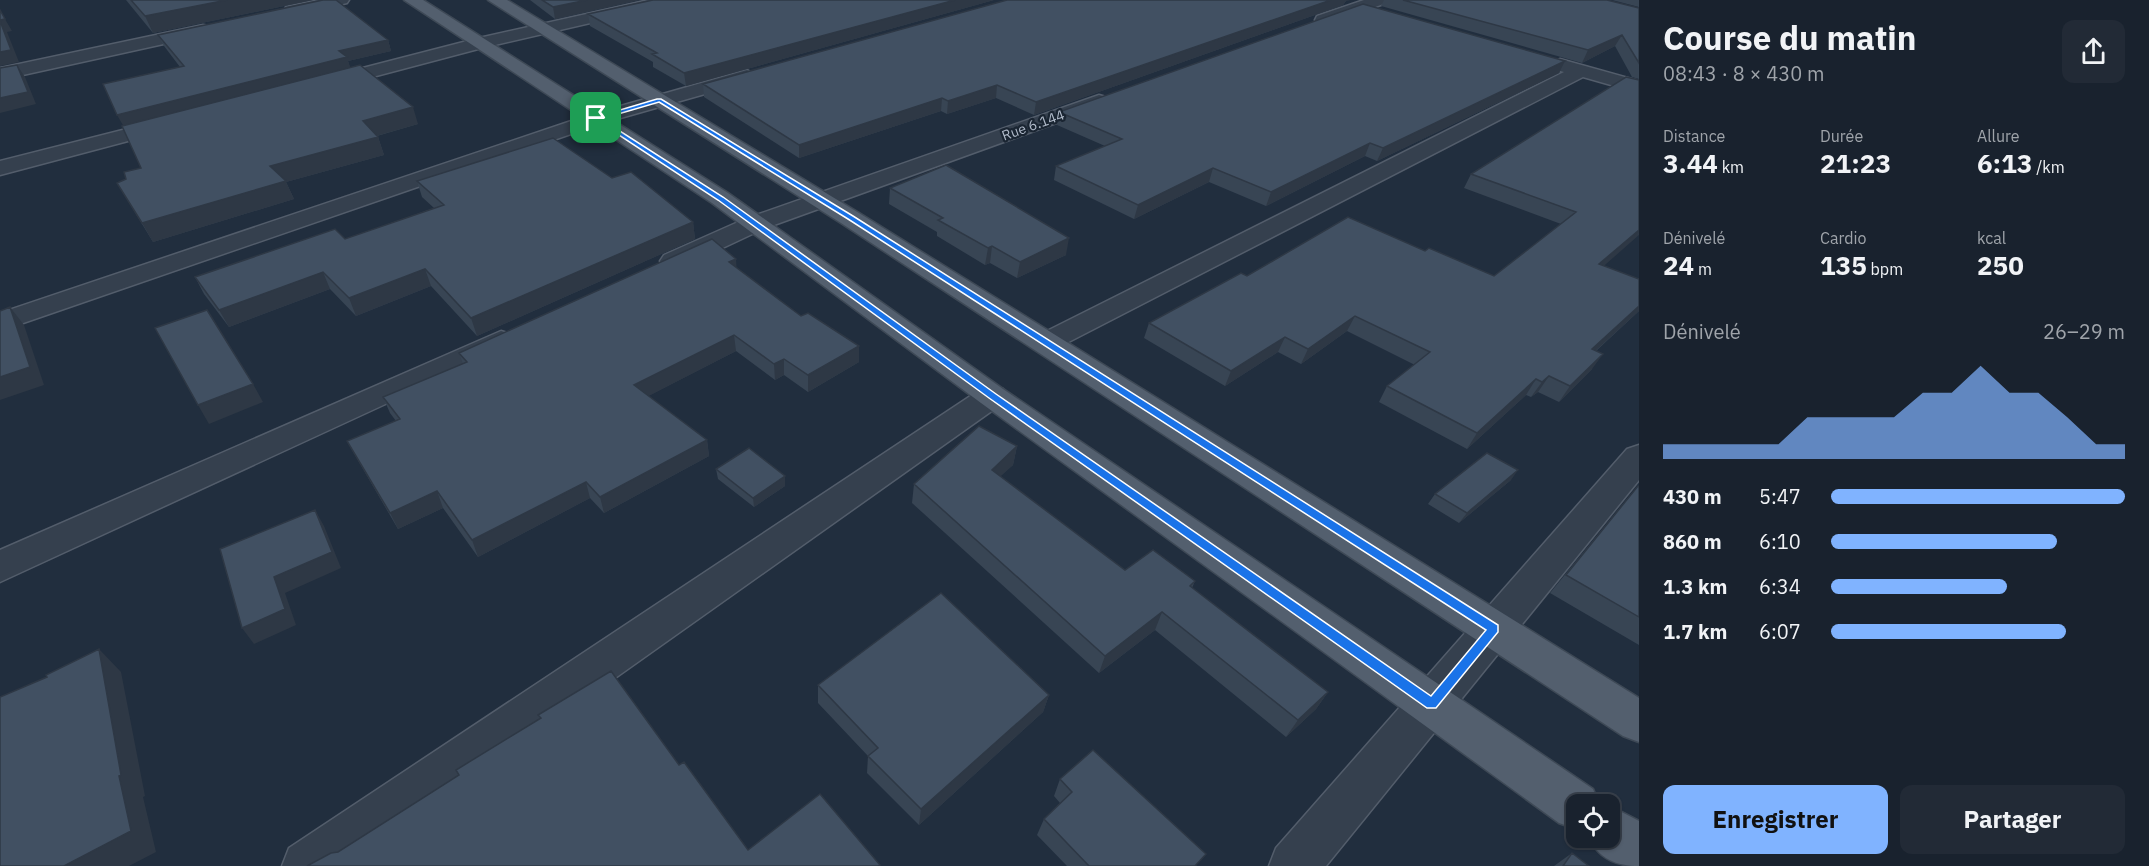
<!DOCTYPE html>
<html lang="fr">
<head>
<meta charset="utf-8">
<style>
  :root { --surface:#19222e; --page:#222a36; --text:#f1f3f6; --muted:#9fa4aa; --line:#373f4a; --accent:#80b3ff }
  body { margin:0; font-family:"IBM Plex Sans",sans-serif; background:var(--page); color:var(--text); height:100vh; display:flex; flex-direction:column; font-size:22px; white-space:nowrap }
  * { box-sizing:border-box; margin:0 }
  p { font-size:20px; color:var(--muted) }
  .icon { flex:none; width:33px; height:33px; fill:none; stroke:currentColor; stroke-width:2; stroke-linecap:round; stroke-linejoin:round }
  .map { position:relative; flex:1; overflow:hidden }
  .panel { display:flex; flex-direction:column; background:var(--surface); width:510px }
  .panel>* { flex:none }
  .buttons { position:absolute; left:1566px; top:794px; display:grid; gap:12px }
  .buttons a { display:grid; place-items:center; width:54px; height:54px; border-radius:12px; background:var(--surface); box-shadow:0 2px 4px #0004,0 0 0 2px var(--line); font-size:30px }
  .pin { position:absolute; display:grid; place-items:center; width:51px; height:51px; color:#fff; margin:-26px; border-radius:12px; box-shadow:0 3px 9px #0006 }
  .round { display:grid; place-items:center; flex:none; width:63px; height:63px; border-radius:12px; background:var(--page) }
  .summary { display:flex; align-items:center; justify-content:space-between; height:102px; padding:0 24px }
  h1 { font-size:33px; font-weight:700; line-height:45px }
  .metrics { display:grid; grid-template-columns:repeat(3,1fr); gap:9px; height:102px; padding:6px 24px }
  .metrics div { display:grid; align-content:center }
  .metrics b { font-size:26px; font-weight:700 }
  .metrics small { font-size:16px; font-weight:400 }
  .metrics p { font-size:16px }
  .chart { height:168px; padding:12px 24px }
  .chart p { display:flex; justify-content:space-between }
  .chart svg { width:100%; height:108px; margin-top:6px; fill:var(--accent); opacity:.7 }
  .button { display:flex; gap:12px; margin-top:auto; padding:12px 24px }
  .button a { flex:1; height:69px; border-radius:12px; background:var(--accent); color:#111; font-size:24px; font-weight:700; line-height:69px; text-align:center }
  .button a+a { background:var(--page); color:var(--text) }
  ul { padding:0 24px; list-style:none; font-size:20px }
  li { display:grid; grid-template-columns:96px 72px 1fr; align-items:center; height:45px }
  li i { height:15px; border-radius:8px; background:var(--accent) }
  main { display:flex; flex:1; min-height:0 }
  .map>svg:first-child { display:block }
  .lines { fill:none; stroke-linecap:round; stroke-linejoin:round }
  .minor-casing { stroke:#535d6b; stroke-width:3 }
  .major-casing { stroke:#3e4956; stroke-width:3 }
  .minor { fill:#35404e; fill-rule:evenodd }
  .major { fill:#535f6e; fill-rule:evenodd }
  .wall { fill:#384554 }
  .shaded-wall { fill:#2e3845 }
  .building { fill:#415062; stroke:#2e3845; stroke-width:1.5 }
  .route { fill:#1a73e8; stroke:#fff; stroke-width:1.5; fill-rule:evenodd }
  .labels { text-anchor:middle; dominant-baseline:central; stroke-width:4.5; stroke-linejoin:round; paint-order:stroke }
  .far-street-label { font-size:14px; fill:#b0bac9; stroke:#1a2532 }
</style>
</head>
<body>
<main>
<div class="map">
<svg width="1639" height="866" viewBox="0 0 1639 866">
  <rect width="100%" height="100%" fill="#212e3e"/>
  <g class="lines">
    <defs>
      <path id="minor" d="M319,0H349L347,3L292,16L284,11L286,7Z
        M649,0H679L677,3L482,48L327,89L317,83L320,79L479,38Z
        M1364,0H1388L1386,3L1329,24H1317L1315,20L1317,16Z
        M203,25L209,26L212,30L209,34L0,80V68Z
        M1560,59L1639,81V93L1583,77L1055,349L1045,352L1035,349L1030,343L1035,337L1564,72L1553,69L1551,65Z
        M747,70L757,76L754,80L603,123L0,331V313L589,115Z
        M1099,95L1106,97L1109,101L1106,105L763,229L682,267L673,269L664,267L660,261L664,255L745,219Z
        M170,118L177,120L180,124L177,128L0,175V161Z
        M501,331L511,334L516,340L511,346L0,582V550Z
        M992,386L1003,389L1008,396L1003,403L350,866H282L289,848L981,389Z
        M1639,445V480L1326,866H1269L1276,848L1627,449Z"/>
      <path id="major" d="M404,0H423L728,193L1003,389L1593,789L1599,804H1576V829L1559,823L981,403L712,203Z
        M488,0H507L859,213L1639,698V742L1623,736L841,223Z
        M1610,806L1639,821V866C1617,866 1598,859 1589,837H1610Z"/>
    </defs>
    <use href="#minor" class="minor-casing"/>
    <use href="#major" class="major-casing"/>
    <use href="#minor" class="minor"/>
    <use href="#major" class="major"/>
  </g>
  <path class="wall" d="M126,0H313L153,33Z
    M530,0H639L555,19Z
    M994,0L686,86L653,67V62L590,26L588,14Z
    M1384,0H1607L1639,8V79L1632,77L1615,46L1582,63L1381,6Z
    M1612,0H1639V7Z
    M1346,1L1343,5L1034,115L996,98L947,114L941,111L799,158L704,97L703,84Z
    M158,35L388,40L391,51L348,61L350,68L418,124L377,136L378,137L384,155L286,182L294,199L153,242L117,183L126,179L141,168L123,125L180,67L164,46Z
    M1565,61L1559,73L1377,161L1365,156L1266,206L1209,182L1134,219L1054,180L1056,166L1105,146L1057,125L1059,112Z
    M1639,80L1604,266L1639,279V311L1596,351L1592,369L1559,402L1538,392L1531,397L1526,395L1467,449L1379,402L1387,386L1415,365L1347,331L1301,364L1278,352L1225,386L1144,338L1149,323L1247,276L1425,251L1494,276L1561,224L1464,188L1471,174Z
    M612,178L693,222L695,239L477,336L431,286L356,316L330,289L229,327L204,294L195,277L345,239L434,208L422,197L417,181Z
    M890,188L1066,255L1017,278L990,263L985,265L937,236V232L889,204Z
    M737,268L859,362L808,392L784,375L775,380L736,351L648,396L707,440L709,456L604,513L590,498L478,557L443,508L398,529L356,457L347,441L396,421L390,413L383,397L463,364L459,353Z
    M1017,446L1013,465L1000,476L1125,570L1195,581L1192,588L1328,692L1316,709L1286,737L1155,630L1099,673L912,503L914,484Z
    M716,469L785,476V486L754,507L718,479Z
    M1511,480L1459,523L1428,504L1435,494Z
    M1638,486L1639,487V645L1550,593L1622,505Z
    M818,685L1049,695L1043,712L919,825L867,773L868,756L818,703Z
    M1060,779L1197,866H1067L1037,835L1044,819L1060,803L1054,796Z
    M1572,853L1589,866H1554Z"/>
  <path class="shaded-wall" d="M227,0H313L153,33L145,16Z
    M587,0H639L555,19L553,7Z
    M955,0H994L686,86L684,73Z
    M1331,0H1351L1346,1L1343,5L1034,115L1036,102Z
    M5,19L12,31L7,32L19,62L0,66V20Z
    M1622,35L1615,46L1582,63L1588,50Z
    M388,40L391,51L348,61L351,69L124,127L117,115L339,51Z
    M1565,61L1559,73L1377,161L1383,148Z
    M17,65L25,77L36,104L0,113V98Z
    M997,85L996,98L947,114L948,101Z
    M942,98L941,111L799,158V145Z
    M413,107L418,124L369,138L363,121Z
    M378,137L384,155L286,182L294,199L153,242L142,223L270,166Z
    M1370,143L1365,156L1266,206L1271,192Z
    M1213,168L1209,182L1134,219L1138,205Z
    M693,222L695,239L477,336L471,318Z
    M1639,230V235L1589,279L1599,264Z
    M1069,238L1066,255L1017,278L1020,262Z
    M992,246L990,263L985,265L988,248Z
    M736,259L737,274L729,262Z
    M425,269L431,286L356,316L349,298Z
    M323,272L330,289L229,327L219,310Z
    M1639,306V311L1581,364L1592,349Z
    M10,307L24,325L44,385L0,400V377Z
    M1355,316L1347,331L1301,364L1308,349Z
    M734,335L736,351L637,402L634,385Z
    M1285,337L1278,352L1225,386L1231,371Z
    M859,346V362L808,392V375Z
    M1603,354L1592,369L1559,402L1570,386Z
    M784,359V375L775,380L774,364Z
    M1549,376L1538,392L1531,397L1542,382Z
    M1536,379L1526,395L1467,449L1477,433Z
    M253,384L263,402L209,424L198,405Z
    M707,440L709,456L604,513L600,497Z
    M1017,446L1013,465L988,488L992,470Z
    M1518,470L1511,480L1459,523L1467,513Z
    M785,476V486L754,507L753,498Z
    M586,482L590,498L478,557L472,540Z
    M437,491L443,508L398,529L390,513Z
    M315,510L324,526L341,568L285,593L296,625L254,644L242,628Z
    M1162,612L1155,630L1099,673L1105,656Z
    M99,649L121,672L145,796L143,797L156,852L129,866H64L119,776Z
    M1328,692L1316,709L1286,737L1298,720Z
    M1049,695L1043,712L919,825L921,809Z"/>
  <path class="building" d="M131,0H227L145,16Z
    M323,0H336L388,40L339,51L347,57L117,115L103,84L184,66L158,35Z
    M542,0H587L553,7Z
    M653,0H955L684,73L652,54L657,53L588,14Z
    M1007,0H1331L1036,102L997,85L948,101L942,98L799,145L703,84Z
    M1403,0H1607L1639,8V63L1622,35L1588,50Z
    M1363,4L1565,61L1383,148L1370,143L1271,192L1213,168L1138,205L1056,166L1122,139L1059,112Z
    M0,10L5,19L0,20Z
    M0,21L11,50L0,52Z
    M17,65L28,92L0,98V68Z
    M360,65L413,107L363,121L378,137L270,166L286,181L142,223L117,183L126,179L124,172L141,168L122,126Z
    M1626,77L1639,80V230L1599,264L1639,279V306L1592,349L1603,354L1570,386L1549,376L1542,382L1536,379L1477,433L1387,386L1430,352L1355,316L1308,349L1285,337L1231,371L1149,323L1241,273L1247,276L1348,217L1425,251L1429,248L1494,276L1576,212L1471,174Z
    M553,138L612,178L631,172L693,222L471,318L425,269L349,298L323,272L219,310L195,277L335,229L345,239L444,205L417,181Z
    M946,165L1069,238L1020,262L992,246L988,248L938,220L943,218L890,188Z
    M712,239L736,259L729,262L801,316L808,313L859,346L808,375L784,359L774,364L734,335L634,385L707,440L600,497L586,482L472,540L437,491L390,513L347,441L400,419L383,397L467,362L459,353Z
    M10,307L30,367L0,377V311Z
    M207,310L253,384L198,405L155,328Z
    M979,426L1017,446L992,470L1125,570L1153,550L1195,581L1190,586L1328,692L1298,720L1162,612L1105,656L914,484Z
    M749,448L785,476L753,498L716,469Z
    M1487,453L1518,470L1467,513L1435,494Z
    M1638,486L1639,487V617L1566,575Z
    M315,510L332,552L274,577L285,609L242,628L220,549Z
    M941,593L1049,695L921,809L868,756L878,748L818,685Z
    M99,649L121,775L119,776L131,831L64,866H0V697L47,677L46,675Z
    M611,671L679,765L684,762L748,850L820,794L880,865L878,866H307L331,853L338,852L459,775L456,770L541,718L538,715Z
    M1093,750L1206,854L1195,866H1089L1044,819L1072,792L1060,779Z
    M1572,853L1589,866H1563Z"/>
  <path class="route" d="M657,99H661L853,216L1498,625V632L1436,708H1427L989,398L718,200L593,118ZM659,102L848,219L1486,630L1431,696L996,394L723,197L601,119Z"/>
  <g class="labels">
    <g class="far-street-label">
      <text transform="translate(1033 125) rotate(-20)">Rue 6.144</text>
    </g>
  </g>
</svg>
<div class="buttons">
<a><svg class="icon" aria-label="locate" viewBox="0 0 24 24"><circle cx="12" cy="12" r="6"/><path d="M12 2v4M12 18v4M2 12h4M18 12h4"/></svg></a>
</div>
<div class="pin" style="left:596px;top:118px;background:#1e9e55"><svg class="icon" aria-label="arrive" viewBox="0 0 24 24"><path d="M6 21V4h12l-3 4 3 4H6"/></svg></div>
</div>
<section class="panel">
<div class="summary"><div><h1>Course du matin</h1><p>08:43 · 8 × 430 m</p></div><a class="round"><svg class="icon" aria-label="share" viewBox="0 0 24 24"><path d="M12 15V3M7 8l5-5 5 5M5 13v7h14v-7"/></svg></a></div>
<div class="metrics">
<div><p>Distance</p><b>3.44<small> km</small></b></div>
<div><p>Durée</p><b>21:23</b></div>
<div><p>Allure</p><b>6:13<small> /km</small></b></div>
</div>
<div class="metrics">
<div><p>Dénivelé</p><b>24<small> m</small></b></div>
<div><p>Cardio</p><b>135<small> bpm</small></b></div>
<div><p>kcal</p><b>250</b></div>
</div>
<div class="chart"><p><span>Dénivelé</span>26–29 m</p>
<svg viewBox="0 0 160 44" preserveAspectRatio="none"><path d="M0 44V38L10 38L20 38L30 38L40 38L50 27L60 27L70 27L80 27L90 17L100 17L110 6L120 17L130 17L140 27L150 38L160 38V44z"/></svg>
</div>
<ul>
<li><b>430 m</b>5:47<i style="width:100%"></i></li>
<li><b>860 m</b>6:10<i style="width:77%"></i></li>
<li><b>1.3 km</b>6:34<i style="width:60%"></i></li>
<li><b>1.7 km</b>6:07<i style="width:80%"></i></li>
</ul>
<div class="button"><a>Enregistrer</a><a>Partager</a></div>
</section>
</main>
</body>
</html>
